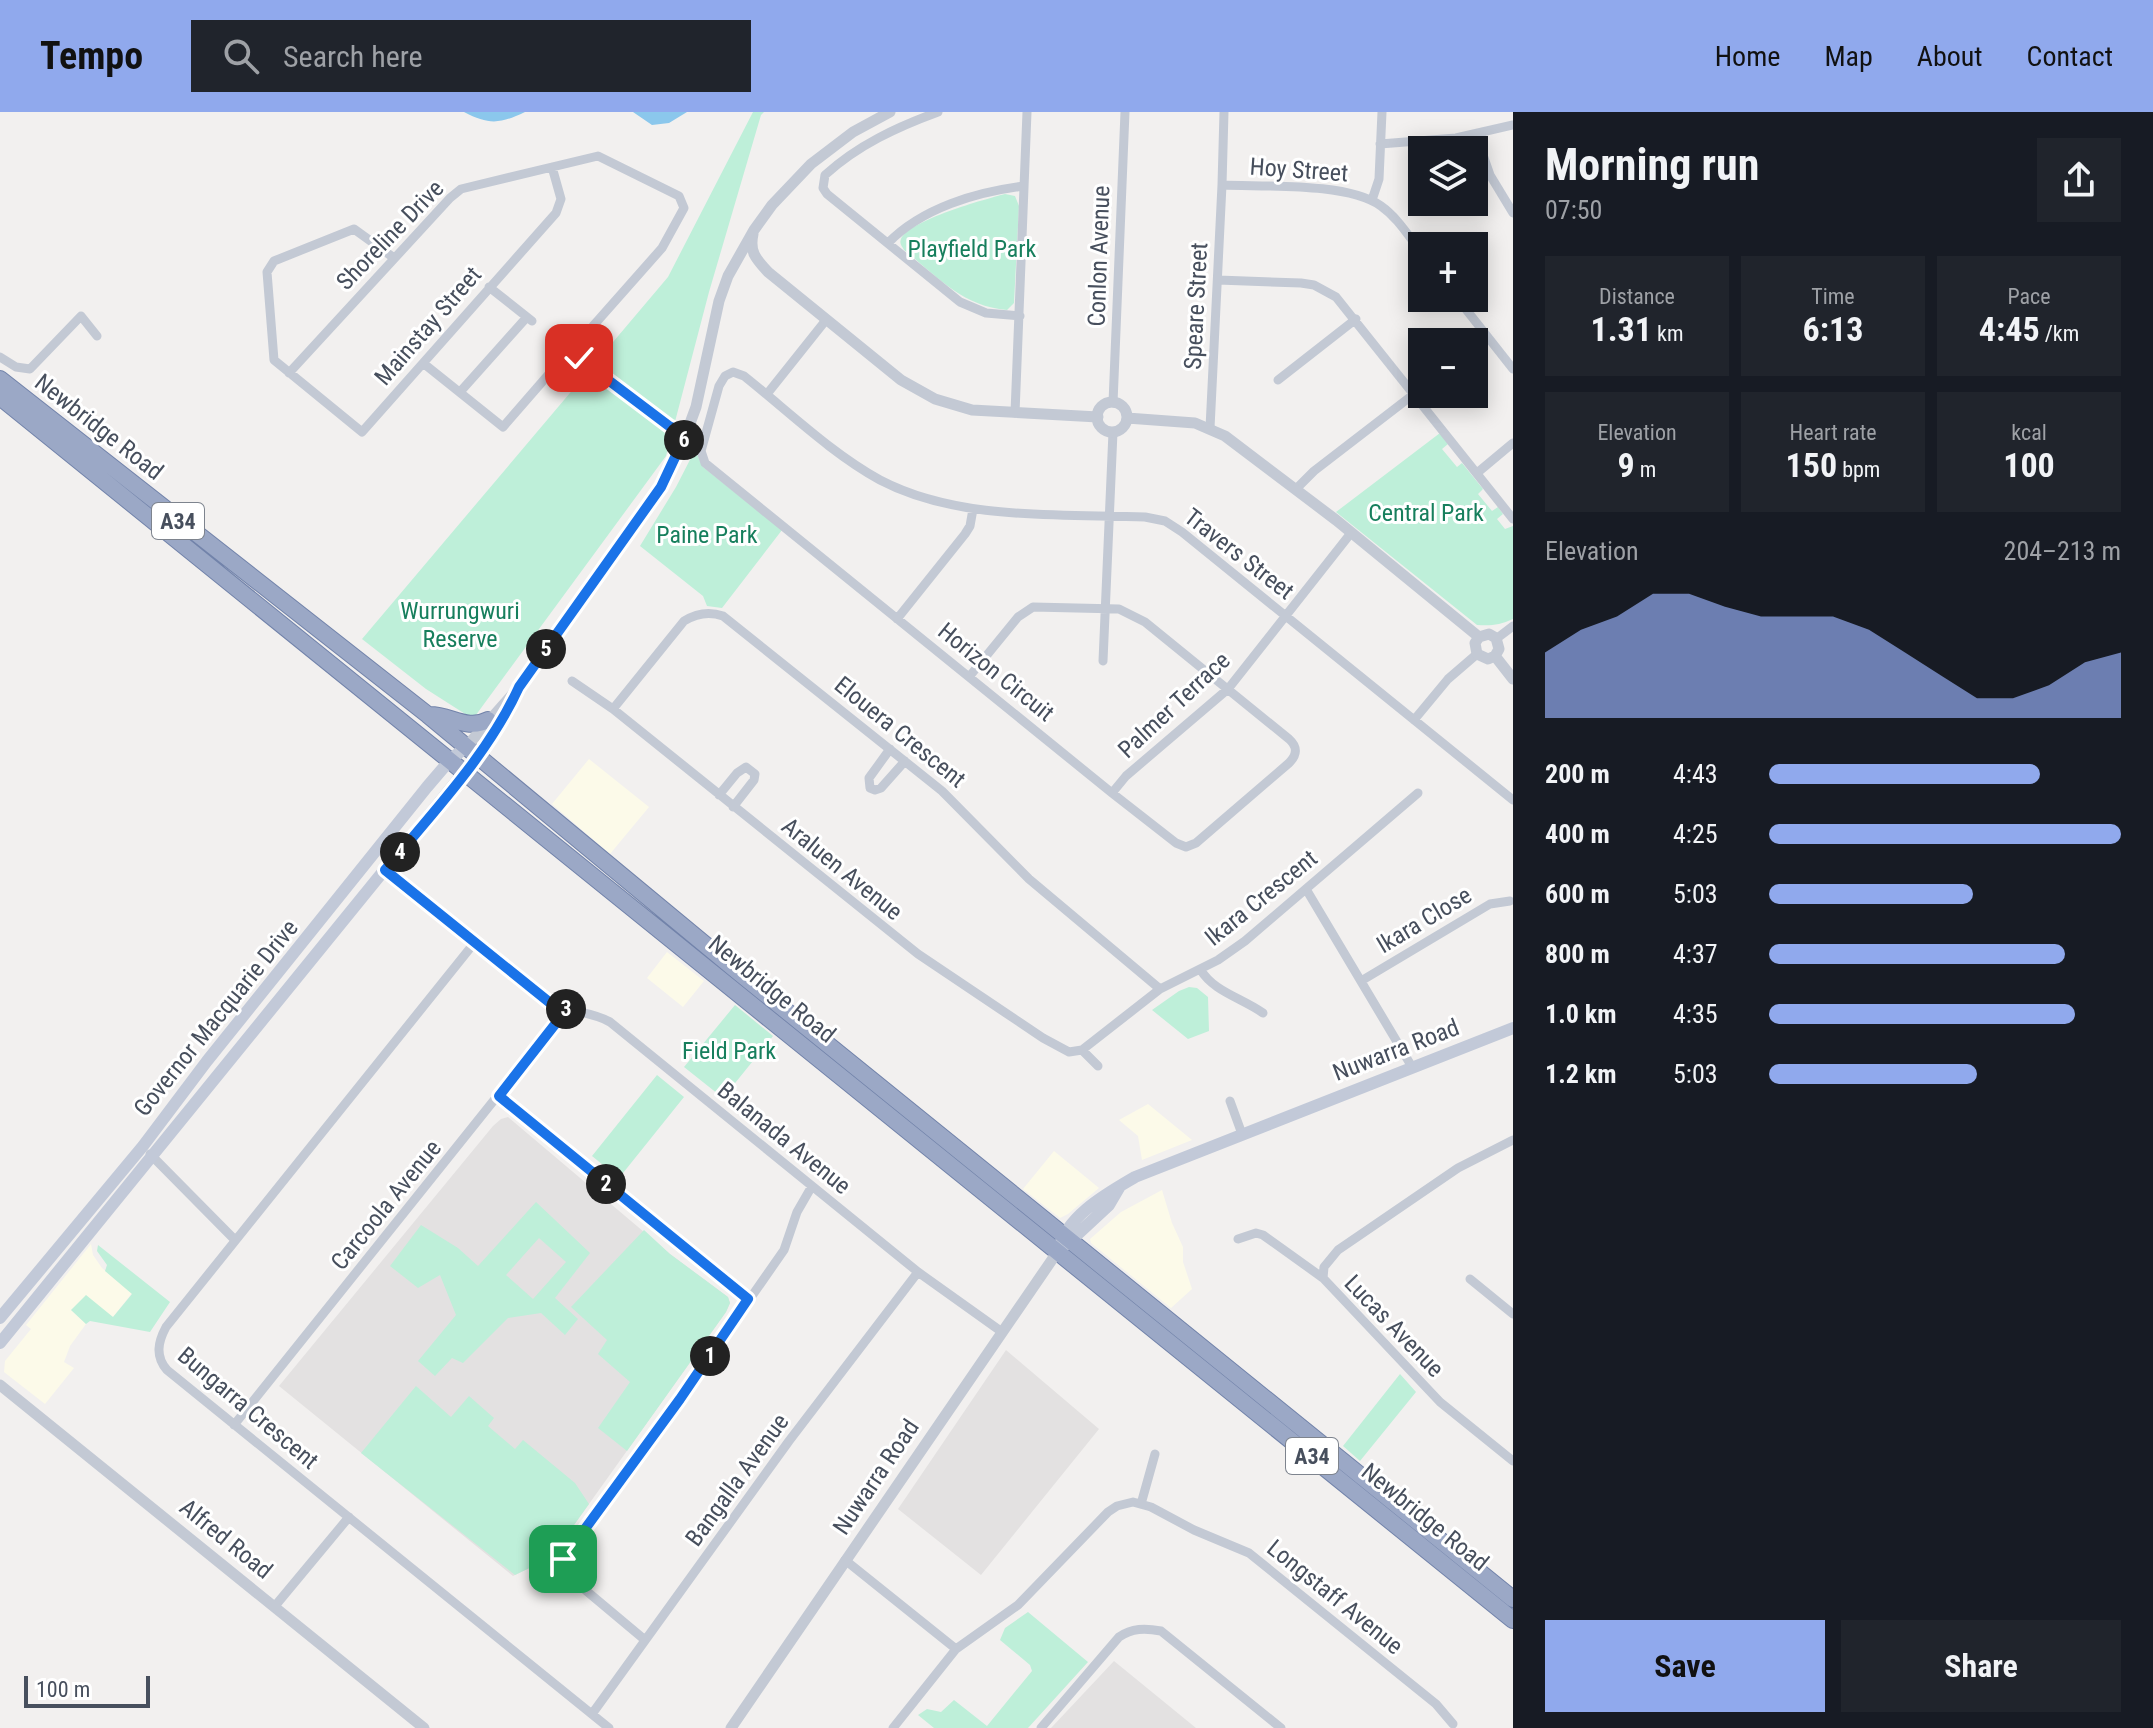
<!DOCTYPE html>
<html lang="en">
<head>
<meta charset="utf-8">
<style>
  :root { --surface:#171b24; --page:#20242c; --text:#f1f3f6; --muted:#9ea1a6; --accent:#90a9ed }
  body { margin:0; font-family:"Roboto Condensed",sans-serif; background:var(--page); color:var(--text); height:100vh; display:flex; flex-direction:column; font-size:30px; white-space:nowrap }
  * { box-sizing:border-box; margin:0 }
  p { font-size:26px; color:var(--muted) }
  .icon { flex:none; width:44px; height:44px; fill:none; stroke:currentColor; stroke-width:2; stroke-linecap:round; stroke-linejoin:round }
  .map { position:relative; flex:1; overflow:hidden }
  .drawer { display:flex; flex-direction:column; background:var(--surface); width:640px }
  .drawer>* { flex:none }
  .fabs { position:absolute; left:1408px; top:24px; display:grid; gap:16px }
  .fabs a { display:grid; place-items:center; width:80px; height:80px; border-radius:0px; background:var(--surface); box-shadow:0 4px 20px #0003; font-size:40px }
  .scale { position:absolute; left:24px; bottom:20px; width:126px; box-sizing:border-box; padding-left:8px; border:4px solid #474f5d; border-top:0; font-size:22px; line-height:28px; white-space:nowrap; color:#474f5d; -webkit-text-stroke:6px #fff; paint-order:stroke }
  .pin { position:absolute; display:grid; place-items:center; width:68px; height:68px; color:#fff; margin:-34px; border-radius:16px; box-shadow:0 4px 12px #0006 }
  .km { position:absolute; width:40px; height:40px; margin:-20px; border-radius:50%; background:#222; color:#fff; font-size:22px; line-height:40px; text-align:center }
  .round { display:grid; place-items:center; flex:none; width:84px; height:84px; border-radius:0px; background:var(--page) }
  .head { display:flex; align-items:center; justify-content:space-between; height:136px; padding:0 32px }
  h1 { font-size:44px; font-weight:700; line-height:60px }
  .stats { display:grid; grid-template-columns:repeat(3,1fr); gap:12px; height:136px; padding:8px 32px }
  .stats div { display:grid; align-content:center; border-radius:0px; background:var(--page); text-align:center }
  .stats b { font-size:34px; font-weight:700 }
  .stats small { font-size:22px; font-weight:400 }
  .stats p { font-size:22px }
  .chart { height:224px; padding:16px 32px }
  .chart p { display:flex; justify-content:space-between }
  .chart svg { width:100%; height:144px; margin-top:8px; fill:var(--accent); opacity:.7 }
  .primary-button { display:flex; gap:16px; margin-top:auto; padding:16px 32px }
  .primary-button a { flex:1; height:92px; border-radius:0px; background:var(--accent); color:#111; font-size:32px; font-weight:700; line-height:92px; text-align:center }
  .primary-button a+a { background:var(--page); color:var(--text) }
  ul { padding:0 32px; list-style:none; font-size:26px }
  li { display:grid; grid-template-columns:128px 96px 1fr; align-items:center; height:60px }
  li i { height:20px; border-radius:10px; background:var(--accent) }
  header { display:flex; align-items:center; gap:48px; box-sizing:border-box; height:112px; padding:0 40px; background:var(--accent); color:#111 }
  header strong { font-size:38px }
  nav { display:flex; gap:44px; margin-inline-start:auto; font-size:28px }
  .search { width:560px; height:72px; background:var(--page); display:flex; align-items:center; gap:20px; box-sizing:border-box; padding:0 28px; border-radius:0px; color:var(--muted); font-size:30px }
  main { display:flex; flex:1; min-height:0 }
  .map>svg:first-child { display:block }
  .commercial { fill:#fcfae9 }
  .education { fill:#e3e1e1 }
  .green { fill:#beefd9; fill-rule:evenodd }
  .water { fill:#8bc7ec }
  .lines { fill:none; stroke-linecap:round; stroke-linejoin:round }
  .trunk-casing { stroke:#7283aa; stroke-width:18 }
  .minor { stroke:#c3c9d4; stroke-width:9 }
  .tertiary { stroke:#c3c9d4; stroke-width:11 }
  .secondary { stroke:#c2c9d8; stroke-width:12 }
  .trunk { stroke:#9ba8c6; stroke-width:16 }
  .route-casing { stroke:#fff; stroke-width:16 }
  .route { stroke:#1a73e8; stroke-width:10 }
  .labels { text-anchor:middle; dominant-baseline:central; stroke-width:6; stroke-linejoin:round; paint-order:stroke }
  .shield { fill:#fff; stroke:#7e848e; stroke-width:2 }
  .shield-label { font-size:22px; font-weight:bold; fill:#474f5d }
  .street-label { font-size:24px; fill:#474f5d; stroke:#fff }
  .park-label { font-size:24px; fill:#177f5d; stroke:#fff }
</style>
</head>
<body>
<header>
<strong>Tempo</strong>
<div class="search"><svg class="icon" aria-label="search" viewBox="0 0 24 24"><circle cx="10" cy="10" r="6"/><path d="M15 15l6 6"/></svg>Search here</div>
<nav><a>Home</a><a>Map</a><a>About</a><a>Contact</a></nav>
</header>
<main>
<div class="map">
<svg width="1513" height="1616" viewBox="0 0 1513 1616">
  <rect width="100%" height="100%" fill="#f2f0ef"/>
  <path class="commercial" d="M589,647L649,695L610,742L552,692Z
    M667,840L704,869L683,895L647,866Z
    M1148,992L1192,1028L1142,1048L1138,1024L1119,1008Z
    M1054,1039L1099,1076L1068,1102L1060,1106L1023,1077Z
    M1162,1078L1172,1111L1183,1135V1150L1192,1177L1171,1196L1091,1131L1090,1127L1121,1100Z
    M91,1132L93,1143L102,1156L132,1181L113,1205L81,1190L71,1198L86,1212L70,1234L64,1250L74,1256L45,1292L4,1260L5,1249L31,1217L26,1213Z"/>
  <path class="education" d="M508,1005L670,1142L728,1185L730,1191L726,1200L559,1434L556,1443L513,1464L279,1274L493,1014L501,1007Z
    M1006,1238L1099,1317L981,1463L898,1397Z
    M1114,1549L1196,1616H1051Z"/>
  <path class="green" d="M753,0H764L761,3L709,180L666,344L473,607L426,577L362,527L668,165Z
    M1005,82L1015,84L1019,94L1014,191L1007,198C962,194 938,165 904,138C902,134 899,132 901,127C909,108 986,87 1005,82Z
    M1440,321L1448,332L1442,337L1457,355L1462,351L1483,377L1478,382L1492,399L1498,395L1503,402L1497,407L1505,417L1513,414V507C1500,513 1491,514 1477,513L1336,400Z
    M695,338L703,355L782,418L722,496L707,494L703,484L640,434L676,375Z
    M1189,875L1197,876L1208,885L1209,919L1188,927L1152,898L1179,879Z
    M735,893L773,924L723,986L684,955Z
    M657,963L684,985L619,1066L592,1044Z
    M536,1090L590,1141L555,1186L578,1207L565,1223L541,1201L508,1206L463,1251L452,1246L435,1264L418,1249L456,1203L440,1163L418,1176L390,1154L421,1113L458,1136L478,1154ZM539,1126L566,1150L533,1187L506,1163Z
    M644,1118L670,1142L728,1185L730,1191L726,1200L627,1339L598,1316L630,1270L598,1242L607,1228L571,1195Z
    M98,1133L170,1190L150,1220L90,1209L86,1212L71,1198L86,1183L113,1205L132,1182L105,1159L107,1153L97,1139Z
    M1400,1262L1416,1280L1360,1349L1343,1334Z
    M416,1274L451,1305L469,1284L494,1306L488,1314L515,1337L523,1328L575,1371L589,1392L559,1434L556,1443L515,1463L361,1341Z
    M1028,1500L1088,1550L1028,1616H934L918,1603L927,1597L941,1600L954,1588L987,1614L1032,1559L1030,1553L1000,1528L1005,1516Z"/>
  <path class="water" d="M464,0H525C500,12 489,13 464,0Z
    M633,0H687L669,11L652,13Z"/>
  <g class="lines">
    <defs>
      <path id="trunk" d="M0,267L428,603L737,859L1513,1487
        M0,285L1513,1508
        M430,603C451,603 467,619 488,608"/>
    </defs>
    <use href="#trunk" class="trunk-casing"/>
    <path class="minor" d="M938,0C897,15 858,33 825,63L823,76L827,82L960,190L986,201L1020,204
      M1224,0L1222,73C1264,75 1347,70 1381,94C1398,106 1409,125 1422,141
      M1476,23L1490,63L1513,101
      M1380,32L1456,26L1513,13
      M1372,88L1379,67L1382,0
      M888,131C922,96 976,80 1024,74
      M394,146L354,117L274,149L267,160L274,248L362,320L556,101L561,87L552,55
      M1218,168L1301,171L1314,173L1336,185L1513,407
      M489,175L532,209
      M1457,186L1513,257
      M567 237a8 8 0 1 1 16 0a8 8 0 1 1-16 0Z
      M576,244L669,314L686,322
      M0,245L16,255L30,257L81,204L97,224
      M423,251L503,315L549,262L576,244
      M289,261L450,86L461,77L598,44L679,84L684,96L662,136L593,214L585,224L582,234
      M1278,268L1356,207
      M460,280L527,205
      M767,282L826,208
      M1113,291L1125,0
      M1015,301L1027,0
      M1210,316L1222,73
      M1477,361L1513,331
      M1296,377L1314,359L1414,282
      M897,507L965,422L970,414L973,397
      M1496,527L1513,514
      M1103,549L1113,320
      M969,565L1018,505L1033,495L1119,497L1145,510L1289,627C1298,635 1297,643 1289,651L1196,731L1186,735L1176,731L1112,681L705,351L701,339L719,274L725,264L733,260L744,264C788,299 831,341 880,368C958,409 1059,402 1145,405L1165,409L1182,420L1513,688
      M572,569L613,597L918,842L1043,926L1069,940L1082,938L1098,954
      M613,597L684,509C697,501 709,499 723,504L942,679L1029,767L1160,877
      M1414,608L1448,567L1477,542
      M890,637L869,666L870,676L875,678L881,676L905,649
      M1112,681L1126,664L1228,577L1351,421
      M719,683L737,661L746,655L755,662L754,668L733,695
      M385,758L549,890C569,901 591,899 610,910L918,1160L1002,1220
      M1306,777L1412,955
      M475,830L166,1215C158,1230 155,1244 167,1258L609,1616
      M1200,857C1214,880 1240,885 1263,901
      M1361,869L1490,792L1510,789
      M1082,938L1160,877L1218,848L1245,829L1418,681
      M499,984L748,1187
      M1230,989L1242,1022
      M1513,1028L1458,1056L1338,1138L1324,1155L1323,1166L1440,1290L1513,1349
      M150,1042L234,1127
      M1238,1127L1256,1121L1263,1123L1323,1166
      M1470,1167L1513,1202
      M234,1313L567,897
      M1141,1392L1155,1342
      M845,1448L956,1537
      M275,1494L349,1405
      M645,1528L565,1461L563,1447L568,1438L680,1287L784,1138L797,1100L812,1074
      M592,1602L789,1329L918,1160
      M893,1616L956,1537L1018,1493L1108,1400L1117,1394L1133,1390L1151,1395L1194,1418L1249,1441L1436,1592L1453,1612
      M1041,1616L1119,1525C1132,1516 1145,1516 1161,1519L1281,1616"/>
    <path class="tertiary" d="M753,122C749,140 756,147 768,160L901,268L935,287L972,298L1098,305
      M1097 305a15 15 0 1 1 30 0a15 15 0 1 1-30 0Z
      M1127,306L1195,311L1225,324L1336,408L1479,525
      M1479,525L1489,522L1496,526L1499,537L1495,544
      M1479,525L1475,531L1477,542L1488,547L1495,544
      M1495,544L1513,567
      M466,635L519,575L661,375L682,333L696,295L719,189L728,164L754,118L772,93L811,52L853,20L890,0
      M477,644L507,601L516,583
      M0,1273L424,1616
      M731,1616L1058,1139"/>
    <path class="secondary" d="M1067,1132L1109,1093L1119,1076
      M1058,1139C1066,1104 1106,1082 1135,1065L1513,916
      M0,1206L143,1034L207,949L427,675L450,648L466,635
      M0,1231L477,644"/>
    <use href="#trunk" class="trunk"/>
  </g>
  <g class="lines">
    <defs>
      <path id="route" d="M563,1447L680,1287L748,1187L499,984L567,897L549,890L385,758C433,700 488,643 519,575L661,375L686,322L669,314L579,246"/>
    </defs>
    <use href="#route" class="route-casing"/>
    <use href="#route" class="route"/>
  </g>
  <g class="labels">
    <g class="shield">
      <rect x="152" y="391" width="52" height="36" rx="6"/>
      <rect x="1286" y="1326" width="52" height="36" rx="6"/>
    </g>
    <g class="shield-label">
      <text x="178" y="409">A34</text>
      <text x="1312" y="1344">A34</text>
    </g>
    <g class="street-label">
      <text transform="translate(1299 58) rotate(4)">Hoy Street</text>
      <text transform="translate(390 123) rotate(-46)">Shoreline Drive</text>
      <text transform="translate(1099 144) rotate(-88)">Conlon Avenue</text>
      <text transform="translate(1196 194) rotate(-87)">Speare Street</text>
      <text transform="translate(428 214) rotate(-49)">Mainstay Street</text>
      <text transform="translate(99 315) rotate(38)">Newbridge Road</text>
      <text transform="translate(1239 442) rotate(38)">Travers Street</text>
      <text transform="translate(996 560) rotate(39)">Horizon Circuit</text>
      <text transform="translate(1174 593) rotate(-43)">Palmer Terrace</text>
      <text transform="translate(900 620) rotate(39)">Elouera Crescent</text>
      <text transform="translate(842 757) rotate(39)">Araluen Avenue</text>
      <text transform="translate(1261 786) rotate(-39)">Ikara Crescent</text>
      <text transform="translate(1424 808) rotate(-31)">Ikara Close</text>
      <text transform="translate(772 877) rotate(39)">Newbridge Road</text>
      <text transform="translate(216 906) rotate(-51)">Governor Macquarie Drive</text>
      <text transform="translate(1396 938) rotate(-21)">Nuwarra Road</text>
      <text transform="translate(784 1026) rotate(39)">Balanada Avenue</text>
      <text transform="translate(386 1093) rotate(-51)">Carcoola Avenue</text>
      <text transform="translate(1394 1214) rotate(46)">Lucas Avenue</text>
      <text transform="translate(248 1296) rotate(40)">Bungarra Crescent</text>
      <text transform="translate(876 1365) rotate(-56)">Nuwarra Road</text>
      <text transform="translate(737 1368) rotate(-54)">Bangalla Avenue</text>
      <text transform="translate(1425 1405) rotate(39)">Newbridge Road</text>
      <text transform="translate(226 1427) rotate(39)">Alfred Road</text>
      <text transform="translate(1335 1485) rotate(39)">Longstaff Avenue</text>
    </g>
    <g class="park-label">
      <text x="972" y="137">Playfield Park</text>
      <text x="1426" y="401">Central Park</text>
      <text x="707" y="423">Paine Park</text>
      <text x="460" y="499">Wurrungwuri<tspan x="460" dy="28">Reserve</tspan></text>
      <text x="729" y="939">Field Park</text>
    </g>
  </g>
</svg>
<div class="fabs">
<a><svg class="icon" aria-label="layers" viewBox="0 0 24 24"><path d="M12 4l9 5-9 5-9-5zM3 14l9 5 9-5"/></svg></a>
<a>+</a>
<a>−</a>
</div>
<div class="scale">100 m</div>
<div class="pin" style="left:563px;top:1447px;background:#1e9e55"><svg class="icon" aria-label="arrive" viewBox="0 0 24 24"><path d="M6 21V4h12l-3 4 3 4H6"/></svg></div>
<div class="pin" style="left:579px;top:246px;background:#d93025"><svg class="icon" aria-label="check" viewBox="0 0 24 24"><path d="M5 12l5 5 9-10"/></svg></div>
<b class="km" style="left:710px;top:1244px">1</b>
<b class="km" style="left:606px;top:1072px">2</b>
<b class="km" style="left:566px;top:897px">3</b>
<b class="km" style="left:400px;top:740px">4</b>
<b class="km" style="left:546px;top:537px">5</b>
<b class="km" style="left:684px;top:328px">6</b>
</div>
<section class="drawer">
<div class="head"><div><h1>Morning run</h1><p>07:50</p></div><a class="round"><svg class="icon" aria-label="share" viewBox="0 0 24 24"><path d="M12 15V3M7 8l5-5 5 5M5 13v7h14v-7"/></svg></a></div>
<div class="stats">
<div><p>Distance</p><b>1.31<small> km</small></b></div>
<div><p>Time</p><b>6:13</b></div>
<div><p>Pace</p><b>4:45<small> /km</small></b></div>
</div>
<div class="stats">
<div><p>Elevation</p><b>9<small> m</small></b></div>
<div><p>Heart rate</p><b>150<small> bpm</small></b></div>
<div><p>kcal</p><b>100</b></div>
</div>
<div class="chart"><p><span>Elevation</span>204–213 m</p>
<svg viewBox="0 0 160 44" preserveAspectRatio="none"><path d="M0 44V24L10 17L20 13L30 6L40 6L50 10L60 13L70 13L80 13L90 17L100 24L110 31L120 38L130 38L140 34L150 27L160 24V44z"/></svg>
</div>
<ul>
<li><b>200 m</b>4:43<i style="width:77%"></i></li>
<li><b>400 m</b>4:25<i style="width:100%"></i></li>
<li><b>600 m</b>5:03<i style="width:58%"></i></li>
<li><b>800 m</b>4:37<i style="width:84%"></i></li>
<li><b>1.0 km</b>4:35<i style="width:87%"></i></li>
<li><b>1.2 km</b>5:03<i style="width:59%"></i></li>
</ul>
<div class="primary-button"><a>Save</a><a>Share</a></div>
</section>
</main>
</body>
</html>
